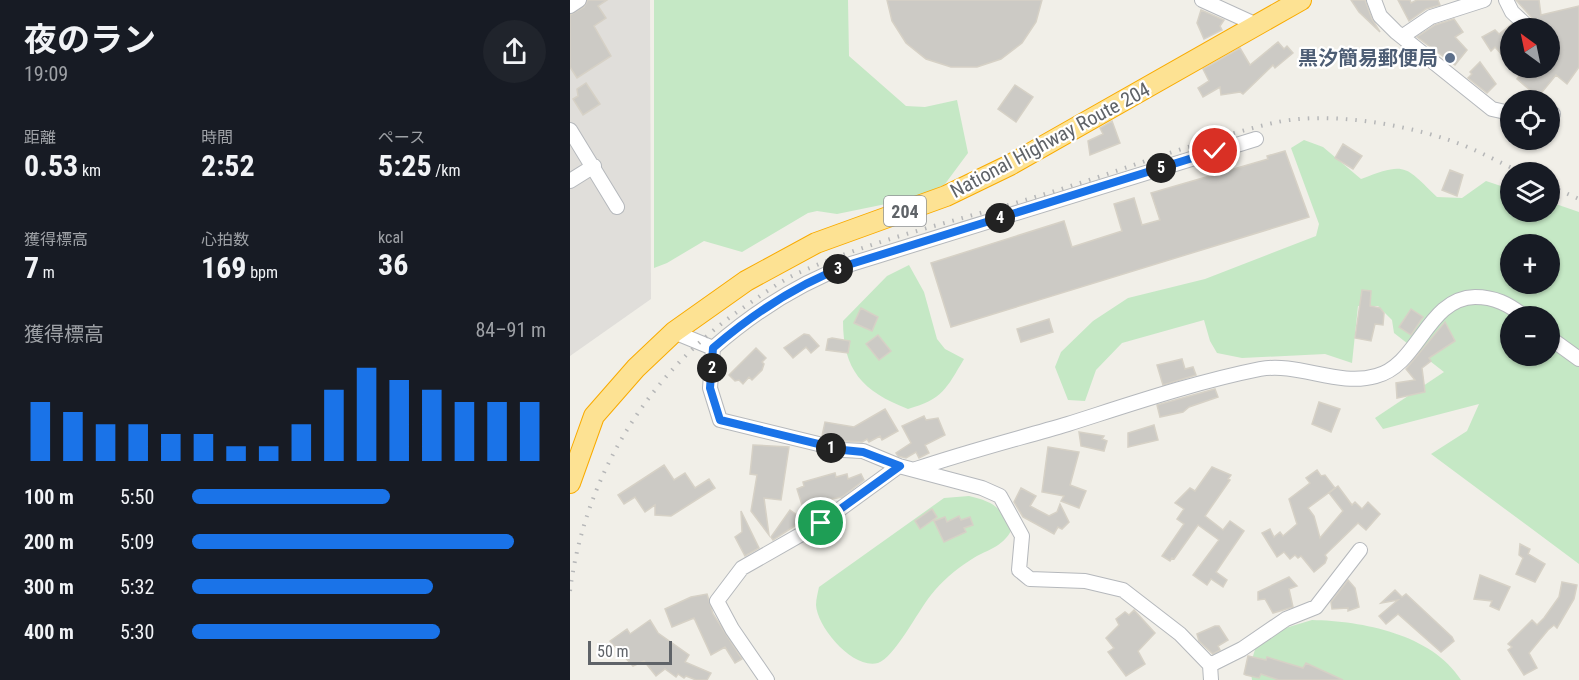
<!DOCTYPE html>
<html lang="ja">
<head>
<meta charset="utf-8">
<style>
  :root { --surface:#171b24; --page:#20242c; --text:#f1f3f6; --muted:#9ea1a6; --accent:#1a73e8 }
  body { margin:0; font-family:"Roboto Condensed","Noto Sans JP",sans-serif; background:var(--page); color:var(--text); height:100vh; display:flex; flex-direction:column; font-size:22px; white-space:nowrap }
  * { box-sizing:border-box; margin:0 }
  p { font-size:20px; color:var(--muted) }
  .icon { flex:none; width:33px; height:33px; fill:none; stroke:currentColor; stroke-width:2; stroke-linecap:round; stroke-linejoin:round }
  .map { position:relative; flex:1; overflow:hidden }
  .details { display:flex; flex-direction:column; background:var(--surface); width:570px }
  .details>* { flex:none }
  .needle { width:39px; rotate:327deg }
  .tools { position:absolute; left:930px; top:18px; display:grid; gap:12px }
  .tools a { display:grid; place-items:center; width:60px; height:60px; border-radius:50%; background:var(--surface); box-shadow:0 2px 4px #0004; font-size:30px }
  .scale { position:absolute; left:18px; bottom:15px; width:84px; box-sizing:border-box; padding-left:6px; border:3px solid #5f6368; border-top:0; font-size:16px; line-height:21px; white-space:nowrap; color:#5f6368; -webkit-text-stroke:4px #fff; paint-order:stroke }
  .pin { position:absolute; display:grid; place-items:center; width:51px; height:51px; color:#fff; margin:-26px; border:3px solid #fff; border-radius:50%; box-shadow:0 2px 6px #0007 }
  .km { position:absolute; width:30px; height:30px; margin:-15px; border-radius:50%; background:#222; color:#fff; font-size:16px; line-height:30px; text-align:center }
  .round { display:grid; place-items:center; flex:none; width:63px; height:63px; border-radius:32px; background:var(--page) }
  .overview { display:flex; align-items:center; justify-content:space-between; height:102px; padding:0 24px }
  h1 { font-size:33px; font-weight:700; line-height:45px }
  .stats { display:grid; grid-template-columns:repeat(3,1fr); gap:9px; height:102px; padding:6px 24px }
  .stats div { display:grid; align-content:center }
  .stats b { font-size:30px; font-weight:700 }
  .stats small { font-size:16px; font-weight:400 }
  .stats p { font-size:16px }
  .chart { height:168px; padding:12px 24px }
  .chart p { display:flex; justify-content:space-between }
  .chart svg { width:100%; height:108px; margin-top:6px; stroke:var(--accent); stroke-width:6 }
  ul { padding:0 24px; list-style:none; font-size:20px }
  li { display:grid; grid-template-columns:96px 72px 1fr; align-items:center; height:45px }
  li i { height:15px; border-radius:8px; background:var(--accent) }
  main { display:flex; flex:1; min-height:0 }
  .map>svg:first-child { display:block }
  .industrial { fill:#e0deda }
  .green { fill:#c5e8c5; fill-rule:evenodd }
  .building { fill:#cccac5; stroke:#d6d1c6; stroke-width:1.5 }
  .lines { fill:none; stroke-linecap:round; stroke-linejoin:round }
  .minor-casing { stroke:#b5b8bc; stroke-width:16 }
  .highway-casing { stroke:#f9ab00; stroke-width:22 }
  .minor { stroke:#fff; stroke-width:14 }
  .highway { stroke:#fde293; stroke-width:20 }
  .rail { stroke:#b6b7b8; stroke-width:4; stroke-dasharray:1.5 8; stroke-linecap:butt }
  .route-casing { stroke:#fff; stroke-width:12 }
  .route { stroke:#1a73e8; stroke-width:8 }
  .service-dot { fill:#5c6f8a; stroke:#fff; stroke-width:2 }
  .labels { text-anchor:middle; dominant-baseline:central; stroke-width:4.5; stroke-linejoin:round; paint-order:stroke }
  .shield { fill:#fff; stroke:#8f9295; stroke-width:1.5 }
  .shield-label { font-size:18px; font-weight:bold; fill:#5f6368 }
  .service-label { font-size:20px; font-weight:bold; fill:#4e5e75; stroke:#fff; text-anchor:end }
  .street-label { font-size:20px; fill:#5f6368; stroke:#fff }
</style>
</head>
<body>
<main>
<section class="details">
<div class="overview"><div><h1>夜のラン</h1><p>19:09</p></div><a class="round"><svg class="icon" aria-label="share" viewBox="0 0 24 24"><path d="M12 15V3M7 8l5-5 5 5M5 13v7h14v-7"/></svg></a></div>
<div class="stats">
<div><p>距離</p><b>0.53<small> km</small></b></div>
<div><p>時間</p><b>2:52</b></div>
<div><p>ペース</p><b>5:25<small> /km</small></b></div>
</div>
<div class="stats">
<div><p>獲得標高</p><b>7<small> m</small></b></div>
<div><p>心拍数</p><b>169<small> bpm</small></b></div>
<div><p>kcal</p><b>36</b></div>
</div>
<div class="chart"><p><span>獲得標高</span>84–91 m</p>
<svg viewBox="0 0 160 44" preserveAspectRatio="none"><path d="M5 44V20M15 44V24M25 44V29M35 44V29M45 44V33M55 44V33M65 44V38M75 44V38M85 44V29M95 44V15M105 44V6M115 44V11M125 44V15M135 44V20M145 44V20M155 44V20"/></svg>
</div>
<ul>
<li><b>100 m</b>5:50<i style="width:56%"></i></li>
<li><b>200 m</b>5:09<i style="width:91%"></i></li>
<li><b>300 m</b>5:32<i style="width:68%"></i></li>
<li><b>400 m</b>5:30<i style="width:70%"></i></li>
</ul>
</section>
<div class="map">
<svg width="1009" height="680" viewBox="0 0 1009 680">
  <rect width="100%" height="100%" fill="#f1efe8"/>
  <path class="industrial" d="M0,0H80L81,299L0,356Z"/>
  <path class="green" d="M84,0H278L279,56L336,106L355,107L387,100L398,153L375,184L350,197L267,214L247,211L238,213L172,252L134,241L97,263L84,268Z
    M734,140L753,147L791,179C836,162 834,165 867,197L892,198L916,181L940,189V212H980V202L1009,212V564L861,454L897,431L909,404L813,429L805,418L874,372L824,333L822,320L808,306H788L782,363L755,354L672,358L647,353L640,341L634,320L552,343L526,370L515,401L498,400L485,367L491,352L523,321L558,298L635,279L746,236L749,224L721,148ZM940,244H980V284H940ZM940,316H980V356H940Z
    M339,265L354,292L367,339L375,349L394,359C376,389 373,399 338,409C292,391 273,370 273,321L317,276Z
    M399,496C421,501 432,507 442,529C432,549 416,549 399,561C385,570 371,582 361,595C348,611 324,658 308,663C283,670 247,627 246,605C246,599 248,592 249,587L374,498Z
    M742,620C792,621 862,634 891,680H682L680,666L687,643L712,629Z"/>
  <path class="building" d="M18,0H37L28,6L36,18L24,26L41,56L7,78L0,67V15L14,7Z
    M317,0H472L466,22L452,43L431,59L407,67H381L356,59L336,43L322,21Z
    M781,0H795L802,19L810,32L789,12Z
    M828,0H840L841,3L847,0H868L870,5L856,9L839,21Z
    M946,0H969L971,15L1009,6V67L997,84L986,75L968,97L947,79L956,68H980V28H964L963,19Z
    M631,10L654,20L650,26L652,30L634,39L627,23Z
    M884,19L893,32L885,37L897,50L885,65L847,37L865,25Z
    M942,24L947,28H940V52L935,58L925,47L921,51L912,37L925,30L929,34Z
    M708,42L714,49L717,46L723,53L705,68L703,65L673,94L670,92L651,95L650,87L633,97L628,88L639,81L633,69L670,48L680,65Z
    M910,62L926,84L917,93L898,78L902,74L900,72Z
    M16,83L30,104L13,115L3,99L8,96L7,89Z
    M445,85L463,97L446,122L428,109Z
    M542,121L550,143L520,155L518,141L533,134L530,128Z
    M773,144L792,156L783,169L765,158Z
    M715,151L739,217L381,327L361,263L494,221L502,247L552,231L544,204L564,198L572,225L590,220L581,193L698,159L697,156Z
    M880,170L893,175L887,196L872,190Z
    M792,290L801,291L800,306L810,308L814,313L813,325L805,324L801,341L785,338Z
    M291,308L308,317L302,331L284,323Z
    M841,309L853,317L841,335L829,327Z
    M479,319L483,332L451,342L447,329Z
    M875,322L885,341L859,358L861,361L852,368L855,392L827,398L826,383L845,380L836,369Z
    M234,334L239,335L249,346L241,353L236,347L223,358L214,348Z
    M308,335L321,351L309,360L296,344Z
    M262,338L280,341L278,353L256,350L258,339Z
    M186,348L196,358L192,362L194,364L192,370L182,380L179,377L173,384L169,380L165,381L159,375Z
    M612,359L615,369L623,367L626,375L593,385L587,365Z
    M645,389L648,397L619,407L613,412L590,417L587,405Z
    M749,402L770,409L761,432L742,424Z
    M315,409L328,431L312,440L310,436L299,442L297,439L292,442L275,441L252,436L255,422L284,427Z
    M354,416L356,420L368,418L375,435L355,445L359,453L349,458L346,452L336,458L328,456L326,453L341,443L332,426Z
    M584,425L588,440L558,447V433Z
    M509,432L534,436L532,439L537,441L534,451L511,446Z
    M183,445L219,447L211,500L194,498L199,535L181,511L187,475L180,474Z
    M478,447L509,452L500,485L516,491L509,508L491,501L494,496L472,492Z
    M94,465L104,480L115,473L125,488L139,479L145,488L101,516L85,515V505L75,512L65,497L54,504L48,495Z
    M642,467L661,475L658,479L660,480L635,516L653,530L660,521L674,531L646,572L657,580L653,587L641,579L637,585L623,575L649,540L628,525L604,559L602,558L600,561L592,556L614,524L607,519L614,509L605,503L620,488L625,491Z
    M747,470L751,476L755,475L765,488L738,508L744,516L750,538L773,511L759,493L768,486L782,505L785,502L792,509L798,502L810,514L796,530L788,523L755,555L757,558L755,563L744,572L731,556L728,558L725,555L720,559L714,552L707,557L692,533L700,529L704,537L710,532L713,536L727,524L719,499L740,483L736,478Z
    M265,473L266,477L277,474L278,479L291,474L294,480L272,497L232,505L227,489L234,486L233,482Z
    M451,488L466,496L460,506L479,516L487,512L490,504L499,522L492,529L488,527L484,534L453,517L444,502Z
    M362,509L367,517L350,529L345,521Z
    M220,510L234,520L203,540L201,537Z
    M171,511L189,548L175,556L165,537L172,532Z
    M389,516L391,520L400,517L403,525L394,528L396,532L374,542L364,521L375,517L377,522Z
    M950,544L960,549L958,554L975,564L965,582L946,574L953,558L949,555Z
    M910,575L940,587L929,610L920,606L922,601L904,599Z
    M719,577L727,586L719,589L723,607L703,613L695,599L688,600V592Z
    M778,580L785,588L789,607L778,611V608L762,609L761,602Z
    M992,582L1007,585L1004,599L987,628L984,625L978,630L959,653L967,668L954,675L938,650L942,647L938,644L962,620L967,625L974,618L989,597Z
    M825,590L832,597L836,594L882,637L884,641L871,652L828,614L816,624L809,616L828,600L811,603Z
    M137,594L143,614L172,659L165,663L155,647L141,655L124,618L102,627L95,609L121,597Z
    M564,610L585,633L568,651L575,664L556,676L538,652L544,648L536,638L549,625L546,619L555,612L559,615Z
    M80,620L88,633L119,655L115,662L141,673L137,680H126L116,676L114,678L108,674L106,677L95,669L86,676L74,661L63,666L40,641L57,629L60,634Z
    M645,626H649L658,640L648,646L650,650L643,654L629,641L627,634Z
    M678,656L696,660L697,657L733,668L736,663L773,680H709L691,674L689,678L676,675L674,674Z"/>
  <g class="lines">
    <defs>
      <path id="minor" d="M632,0L687,25
        M804,0L810,16L826,32L922,109L940,113
        M936,0L942,12L956,25
        M0,6L9,0
        M833,36L861,17L914,0
        M980,114H983
        M0,130L47,207
        M0,181L24,166
        M104,332L143,348
        M980,338L1009,359
        M346,469C396,452 447,439 498,424C561,404 625,382 690,369C729,362 768,387 806,376C849,365 857,298 905,297C925,297 938,304 954,316
        M640,665L672,649L716,619L746,607L790,550
        M197,680L162,629L147,601L172,568L251,523L329,466
        M641,680L640,665L610,634L553,590L515,581L460,579L449,570L452,536L430,496L412,488L329,466L293,451L273,450L150,420L140,388L143,348C185,311 229,283 281,264L686,139"/>
      <path id="highway" d="M0,483L24,416L66,368L104,332L176,281L246,243L376,196L440,165L731,0"/>
    </defs>
    <use href="#minor" class="minor-casing"/>
    <use href="#highway" class="highway-casing"/>
    <use href="#minor" class="minor"/>
    <use href="#highway" class="highway"/>
    <path class="rail" d="M980,186L1009,199
      M0,591C15,473 81,369 180,303C197,291 215,278 235,270C311,237 395,219 475,194C551,171 626,141 703,123C754,111 827,123 876,139C902,147 926,161 951,172"/>
  </g>
  <g class="lines">
    <defs>
      <path id="route" d="M251,523L330,466L293,452L273,450L150,420L140,388L143,348C185,312 229,283 281,264L645,151"/>
    </defs>
    <use href="#route" class="route-casing"/>
    <use href="#route" class="route"/>
  </g>
  <circle class="service-dot" cx="880" cy="58" r="6"/>
  <g class="labels">
    <rect class="shield" x="314" y="196" width="42" height="30" rx="4.5"/>
    <g class="shield-label">
      <text x="335" y="211">204</text>
    </g>
    <g class="service-label">
      <text x="868" y="58">黒汐簡易郵便局</text>
    </g>
    <g class="street-label">
      <text transform="translate(480 140) rotate(-28)">National Highway Route 204</text>
    </g>
  </g>
</svg>
<div class="tools">
<a><svg class="needle" viewBox="-14 -14 28 28"><path d="M0-13l5 13h-10z" fill="#e53935"/><path d="M0 13l5-13h-10z" fill="#9ea1a6"/></svg></a>
<a><svg class="icon" aria-label="locate" viewBox="0 0 24 24"><circle cx="12" cy="12" r="6"/><path d="M12 2v4M12 18v4M2 12h4M18 12h4"/></svg></a>
<a><svg class="icon" aria-label="layers" viewBox="0 0 24 24"><path d="M12 4l9 5-9 5-9-5zM3 14l9 5 9-5"/></svg></a>
<a>+</a>
<a>−</a>
</div>
<div class="scale">50 m</div>
<div class="pin" style="left:251px;top:523px;background:#1e9e55"><svg class="icon" aria-label="arrive" viewBox="0 0 24 24"><path d="M6 21V4h12l-3 4 3 4H6"/></svg></div>
<div class="pin" style="left:645px;top:151px;background:#d93025"><svg class="icon" aria-label="check" viewBox="0 0 24 24"><path d="M5 12l5 5 9-10"/></svg></div>
<b class="km" style="left:261px;top:448px">1</b>
<b class="km" style="left:142px;top:368px">2</b>
<b class="km" style="left:268px;top:269px">3</b>
<b class="km" style="left:430px;top:218px">4</b>
<b class="km" style="left:591px;top:168px">5</b>
</div>
</main>
</body>
</html>
